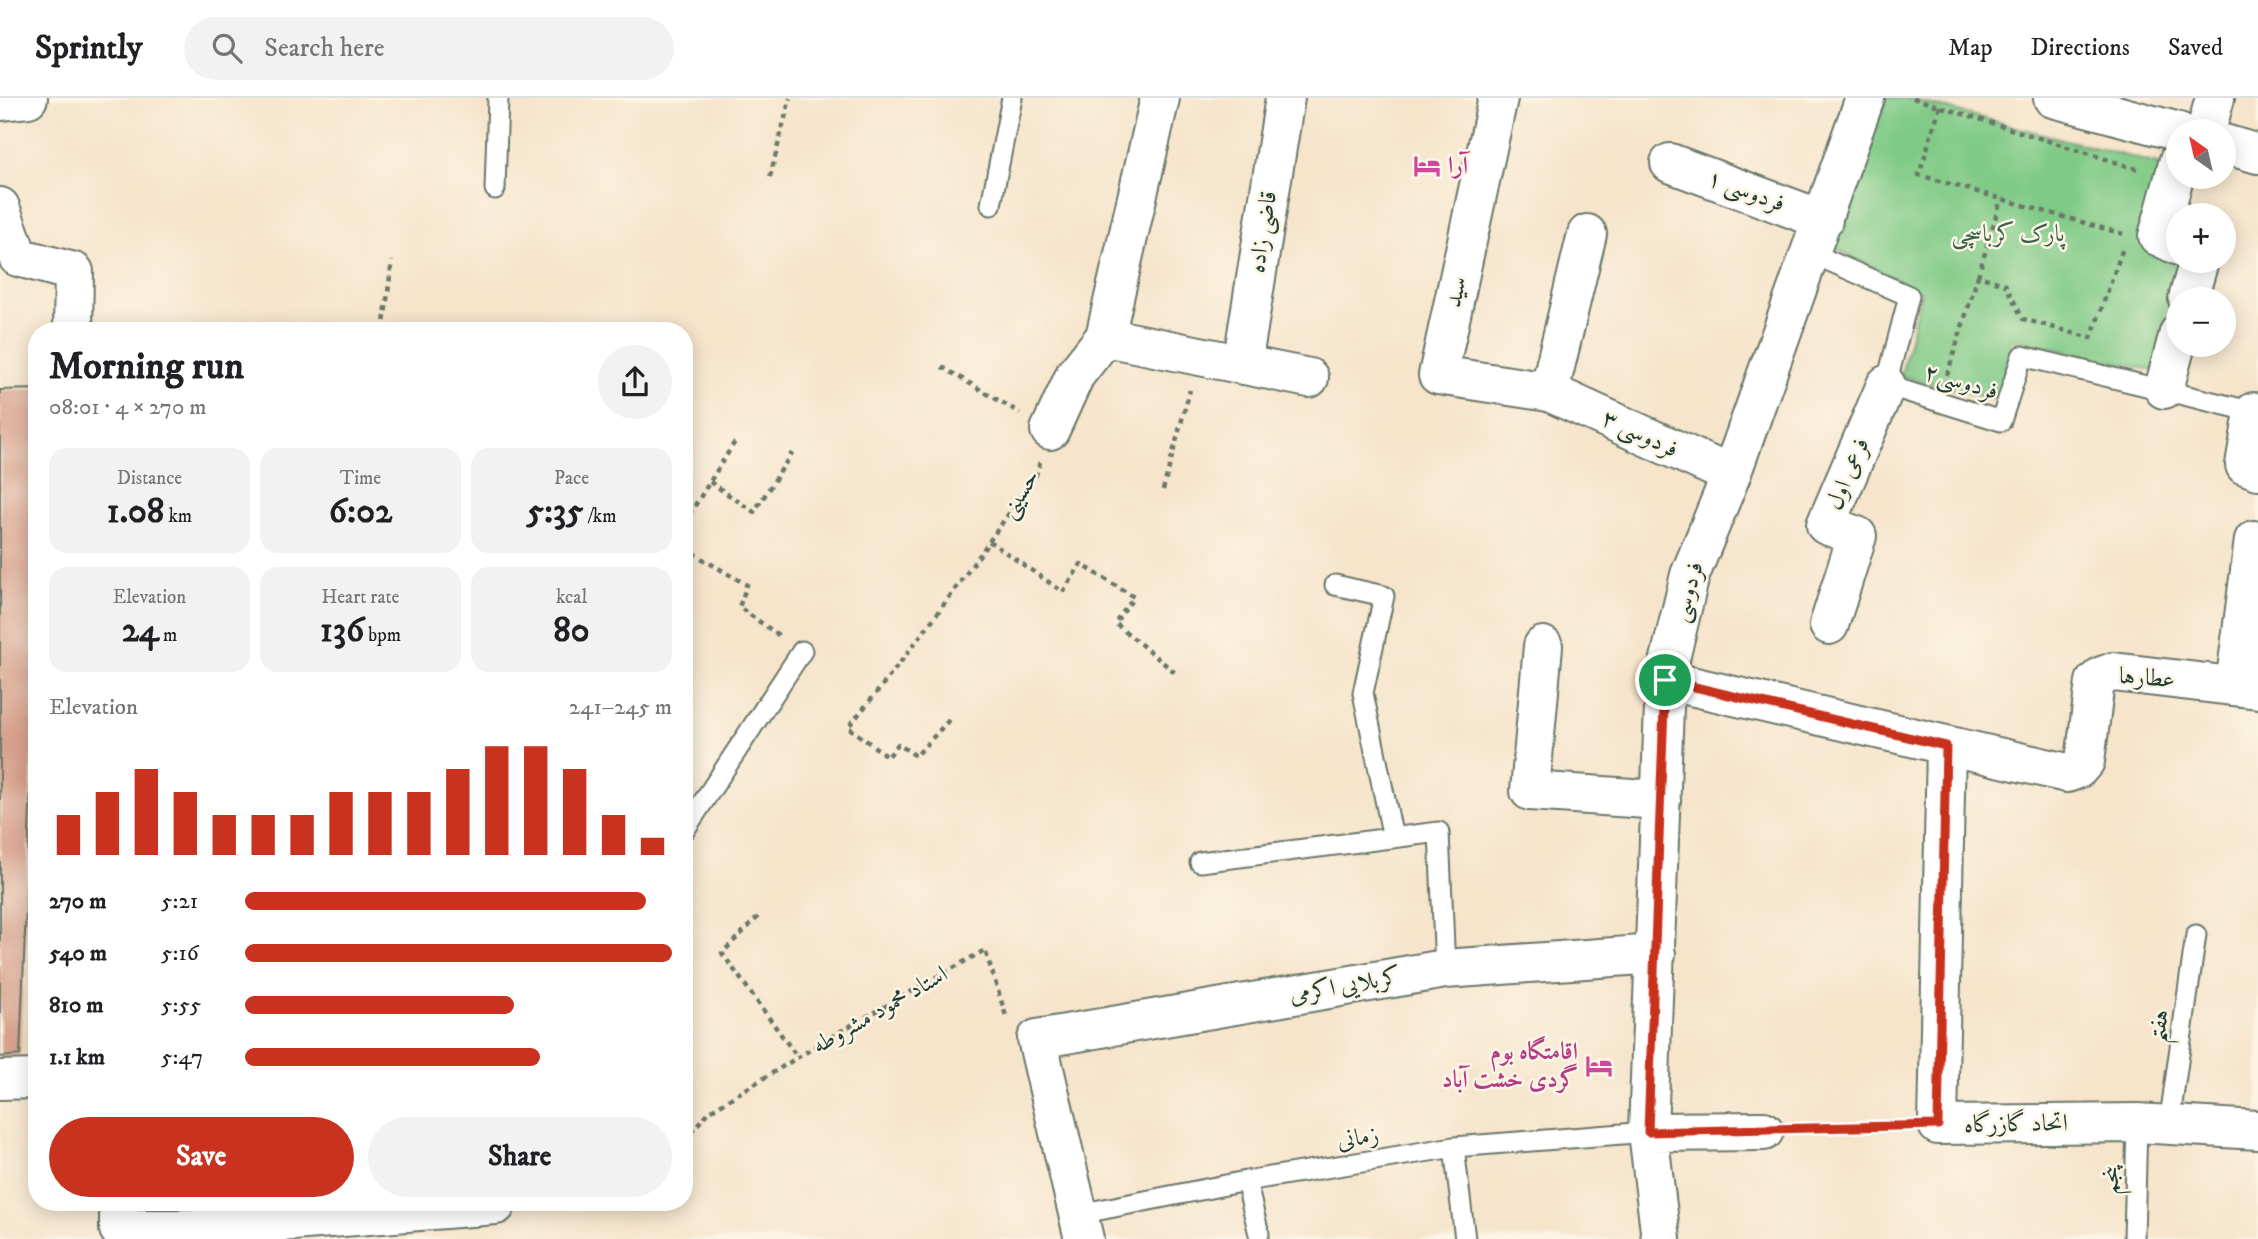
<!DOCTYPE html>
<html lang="en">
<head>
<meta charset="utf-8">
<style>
  :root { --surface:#fff; --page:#f2f2f2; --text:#202124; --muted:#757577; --line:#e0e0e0; --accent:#c8321e }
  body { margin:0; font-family:"IM FELL DW Pica",Amiri,serif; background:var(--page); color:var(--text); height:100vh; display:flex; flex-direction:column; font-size:26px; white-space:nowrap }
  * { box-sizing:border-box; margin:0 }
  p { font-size:23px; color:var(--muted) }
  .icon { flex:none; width:38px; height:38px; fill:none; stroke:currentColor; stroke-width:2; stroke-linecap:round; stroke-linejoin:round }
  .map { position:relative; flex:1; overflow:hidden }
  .drawer { position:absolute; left:28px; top:224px; width:665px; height:889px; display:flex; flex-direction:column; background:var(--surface); border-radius:28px; box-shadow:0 4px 18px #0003 }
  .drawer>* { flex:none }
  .needle { width:46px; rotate:326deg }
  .controls { position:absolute; left:2166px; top:21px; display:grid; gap:14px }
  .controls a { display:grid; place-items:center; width:70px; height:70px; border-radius:50%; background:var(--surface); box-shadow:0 4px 18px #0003; font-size:35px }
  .pin { position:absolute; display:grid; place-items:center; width:60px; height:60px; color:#fff; margin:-30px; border:4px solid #fff; border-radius:50%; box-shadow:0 2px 7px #0007 }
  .round { display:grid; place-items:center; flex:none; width:74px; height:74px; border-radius:37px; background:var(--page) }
  .headline { display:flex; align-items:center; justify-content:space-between; height:119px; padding:0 21px }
  h1 { font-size:38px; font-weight:700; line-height:52px }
  .stats { display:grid; grid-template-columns:repeat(3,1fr); gap:10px; height:119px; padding:7px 21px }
  .stats div { display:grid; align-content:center; border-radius:18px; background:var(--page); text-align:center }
  .stats b { font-size:35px; font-weight:700 }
  .stats small { font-size:19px; font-weight:400 }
  .stats p { font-size:19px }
  .chart { height:196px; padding:14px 21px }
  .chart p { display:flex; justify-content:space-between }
  .chart svg { width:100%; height:126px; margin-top:7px; stroke:var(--accent); stroke-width:6 }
  .primary-button { display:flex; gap:14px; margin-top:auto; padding:14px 21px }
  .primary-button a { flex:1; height:80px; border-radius:42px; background:var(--accent); color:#fff; font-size:28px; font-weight:700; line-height:80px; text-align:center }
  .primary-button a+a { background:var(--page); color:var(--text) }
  ul { padding:0 21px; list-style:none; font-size:23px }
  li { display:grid; grid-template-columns:112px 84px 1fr; align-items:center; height:52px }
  li i { height:18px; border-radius:9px; background:var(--accent) }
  header { display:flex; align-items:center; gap:42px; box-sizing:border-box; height:98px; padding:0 35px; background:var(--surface); border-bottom:2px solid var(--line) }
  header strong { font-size:33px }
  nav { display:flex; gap:38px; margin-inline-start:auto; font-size:24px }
  .search { width:490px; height:63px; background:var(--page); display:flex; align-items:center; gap:18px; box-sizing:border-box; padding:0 24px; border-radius:38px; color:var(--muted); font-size:26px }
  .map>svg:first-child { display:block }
  .green { fill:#80ca87; stroke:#50845e; stroke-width:2 }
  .building { fill:#d7a18d }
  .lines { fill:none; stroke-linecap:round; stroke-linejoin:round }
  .lane-casing { stroke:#6a7769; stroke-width:23 }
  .street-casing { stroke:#6a7769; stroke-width:42 }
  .secondary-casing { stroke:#6a7769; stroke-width:42 }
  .path { stroke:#6a7769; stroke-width:4.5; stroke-dasharray:5 5; stroke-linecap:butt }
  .lane { stroke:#fff; stroke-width:19 }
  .street { stroke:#fff; stroke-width:38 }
  .secondary { stroke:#fff; stroke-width:38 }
  .route-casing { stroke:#fff; stroke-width:14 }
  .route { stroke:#c8321e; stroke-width:9 }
  .labels { text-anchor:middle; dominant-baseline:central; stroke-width:5; stroke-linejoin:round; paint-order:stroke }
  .hotel-label { font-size:24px; font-weight:bold; fill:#b23c85; stroke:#fcf5e5; text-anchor:start }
  .street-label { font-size:24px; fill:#1f3d34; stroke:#fcf5e5 }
  .park-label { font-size:24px; fill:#376049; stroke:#fcf5e5 }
</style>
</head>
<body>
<header>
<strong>Sprintly</strong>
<div class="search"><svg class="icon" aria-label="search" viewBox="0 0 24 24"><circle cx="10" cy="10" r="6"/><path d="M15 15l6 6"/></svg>Search here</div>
<nav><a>Map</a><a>Directions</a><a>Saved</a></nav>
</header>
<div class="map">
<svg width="2258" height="1141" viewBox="0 0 2258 1141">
  <rect width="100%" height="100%" fill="#fcf5e5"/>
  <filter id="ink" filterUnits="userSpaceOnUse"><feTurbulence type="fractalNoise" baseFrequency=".0143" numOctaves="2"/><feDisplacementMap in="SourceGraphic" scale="14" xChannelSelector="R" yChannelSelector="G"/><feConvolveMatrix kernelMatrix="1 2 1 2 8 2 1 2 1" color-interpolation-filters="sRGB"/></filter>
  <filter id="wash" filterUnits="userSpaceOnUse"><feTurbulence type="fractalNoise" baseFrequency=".00686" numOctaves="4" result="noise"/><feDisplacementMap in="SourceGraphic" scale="28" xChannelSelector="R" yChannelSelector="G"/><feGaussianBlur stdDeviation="1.57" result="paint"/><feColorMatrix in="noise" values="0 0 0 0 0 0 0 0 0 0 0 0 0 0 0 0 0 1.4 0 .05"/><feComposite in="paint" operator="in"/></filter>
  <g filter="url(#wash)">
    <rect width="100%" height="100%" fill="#f6e4cb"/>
    <path class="green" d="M1878,0H1905L2161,67L2191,163L2155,273L2012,241L1999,303L1901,278L1921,194L1823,144Z"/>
    <g id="blocks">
      <path class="building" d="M37,291V539L20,957L0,959V292Z"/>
    </g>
  </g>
  <g filter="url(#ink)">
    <use href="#blocks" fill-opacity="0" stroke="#6a7769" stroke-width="2"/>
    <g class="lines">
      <defs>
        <path id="lane" d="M495,91L498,0
          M991,107L1012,0
          M1811,155L1909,198L1886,287L2001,323L2022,258L2254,314
          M1335,487L1384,498L1363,595L1393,740
          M684,733L802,553
          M1200,764L1439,734L1445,871
          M2169,1027L2196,837
          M1454,1049L1465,1141
          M1246,1083L1259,1136
          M1079,1116L1246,1083L1454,1049L1648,1034
          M2134,1141L2137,1025"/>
        <path id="street" d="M1498,0L1438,277L1549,294L1731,377
          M2179,62L2158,138L2179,148
          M1670,65L1823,122
          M0,109L18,159L74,174L73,233
          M2188,201L2199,163
          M1105,239L1309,280
          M1242,267L1285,0
          M2164,291L2179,235
          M1549,294L1587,136
          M2254,314L2245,367L2258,372
          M1050,332L1075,277L1105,239L1160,0
          M1829,527L1857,438L1826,427L1886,287
          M1543,548L1530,693L1661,702
          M1665,582L2067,675L2078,671L2085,663L2095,584L2102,578L2113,574L2258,591
          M2235,588L2254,442
          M1946,648L1938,1027L2137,1025L2258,1032
          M0,982L37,981
          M1648,1034L1764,1033
          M119,1104V1131H192L496,1107
          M1084,1141L1037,941L1445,871L1656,856
          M1661,1141L1648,1034L1665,582L1690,477L1731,377L1865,0"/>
        <path id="secondary" d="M2053,0L2179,34
          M0,3L28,0
          M2206,33L2215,0
          M2224,46L2258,56"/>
      </defs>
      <use href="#lane" class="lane-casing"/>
      <use href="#street" class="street-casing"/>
      <use href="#secondary" class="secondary-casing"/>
      <path class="path" d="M1913,0L2140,72
        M1940,8L1919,77L2123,136
        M770,79L790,0
        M1978,178L2001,101
        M383,233L392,163
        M942,269L1020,315
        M1947,277L1978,178L2005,186L2023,221L2091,240L2123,150
        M710,384L754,414L792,355
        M1163,392L1190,292
        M684,425L736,342
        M989,443L1063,494L1081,466L1134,499L1115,525L1178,577
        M684,450L747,487L739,509L781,539
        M949,622L916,658L898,646L888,659L848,629C916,549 976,462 1036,377L1040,364
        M758,819L722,855L798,960
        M1800,1031L1903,1028
        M684,1041L710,1013L836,936L985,852L1007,921
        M532,1105L566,1104"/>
      <use href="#lane" class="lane"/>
      <use href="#street" class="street"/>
      <use href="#secondary" class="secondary"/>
    </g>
  </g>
  <g class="lines" filter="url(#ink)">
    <defs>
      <path id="route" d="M1665,582L1946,648L1938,1027L1648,1034Z"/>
    </defs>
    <use href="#route" class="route-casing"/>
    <use href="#route" class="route"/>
  </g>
  <defs>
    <symbol id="hotel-bare" viewBox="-9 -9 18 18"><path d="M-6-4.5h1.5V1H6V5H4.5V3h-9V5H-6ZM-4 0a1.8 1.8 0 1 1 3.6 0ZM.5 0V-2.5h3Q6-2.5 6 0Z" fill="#d1479c" stroke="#fcf5e5" stroke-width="2.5" paint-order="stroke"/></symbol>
  </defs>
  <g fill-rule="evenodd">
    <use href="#hotel-bare" x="1408" y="49" width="38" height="38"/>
    <use href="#hotel-bare" x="1580" y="949" width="38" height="38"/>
  </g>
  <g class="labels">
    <g class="hotel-label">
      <text x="1448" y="68">آرا</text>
      <text x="1578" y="954" text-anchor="end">اقامتگاه بوم<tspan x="1578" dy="28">گردی خشت آباد</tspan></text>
    </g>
    <g class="street-label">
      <text transform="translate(1746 93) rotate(20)">فردوسی ۱</text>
      <text transform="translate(1263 134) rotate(-81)">قاضی زاده</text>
      <text transform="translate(1456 194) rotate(-78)">سید</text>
      <text transform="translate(1961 284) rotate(16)">فردوسی۲</text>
      <text transform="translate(1640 336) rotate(25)">فردوسی ۳</text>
      <text transform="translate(1848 376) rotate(-67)">فرعی اول</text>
      <text transform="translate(1020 396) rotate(-58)">حسینی</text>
      <text transform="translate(1688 494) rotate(-74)">فردوسی</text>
      <text transform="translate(2147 580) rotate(4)">عطارها</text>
      <text transform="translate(1345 888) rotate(-10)">کربلایی اکرمی</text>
      <text transform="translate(880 912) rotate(-30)">استاد محمود مشروطه</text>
      <text transform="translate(2159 928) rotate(-82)">هفتم</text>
      <text transform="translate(2016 1026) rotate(-1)">اتحاد گازرگاه</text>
      <text transform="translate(1358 1040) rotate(-9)">زمانی</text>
      <text transform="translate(2111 1082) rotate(-88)">پنجم</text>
    </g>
    <g class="park-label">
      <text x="2008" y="136">پارک کرباسچی</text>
    </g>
  </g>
</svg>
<div class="controls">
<a><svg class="needle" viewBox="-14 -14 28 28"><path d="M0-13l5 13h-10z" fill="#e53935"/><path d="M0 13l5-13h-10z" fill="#757577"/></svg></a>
<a>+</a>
<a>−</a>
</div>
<div class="pin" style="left:1665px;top:582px;background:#1e9e55"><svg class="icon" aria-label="arrive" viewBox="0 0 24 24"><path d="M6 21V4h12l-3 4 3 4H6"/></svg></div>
<section class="drawer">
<div class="headline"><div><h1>Morning run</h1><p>08:01 · 4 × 270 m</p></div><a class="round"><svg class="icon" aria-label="share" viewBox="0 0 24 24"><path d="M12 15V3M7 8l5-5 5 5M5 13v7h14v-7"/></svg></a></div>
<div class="stats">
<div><p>Distance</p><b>1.08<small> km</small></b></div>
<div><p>Time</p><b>6:02</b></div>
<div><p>Pace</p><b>5:35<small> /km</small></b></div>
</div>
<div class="stats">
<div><p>Elevation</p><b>24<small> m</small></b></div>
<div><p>Heart rate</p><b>136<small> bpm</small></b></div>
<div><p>kcal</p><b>80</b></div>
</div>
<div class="chart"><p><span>Elevation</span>241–245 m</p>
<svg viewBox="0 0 160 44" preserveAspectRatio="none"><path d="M5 44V30M15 44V22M25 44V14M35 44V22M45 44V30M55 44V30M65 44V30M75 44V22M85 44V22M95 44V22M105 44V14M115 44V6M125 44V6M135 44V14M145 44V30M155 44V38"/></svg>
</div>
<ul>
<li><b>270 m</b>5:21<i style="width:94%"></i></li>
<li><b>540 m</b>5:16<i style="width:100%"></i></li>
<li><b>810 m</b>5:55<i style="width:63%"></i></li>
<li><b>1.1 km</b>5:47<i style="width:69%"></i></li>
</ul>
<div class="primary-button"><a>Save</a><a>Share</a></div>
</section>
</div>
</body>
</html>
